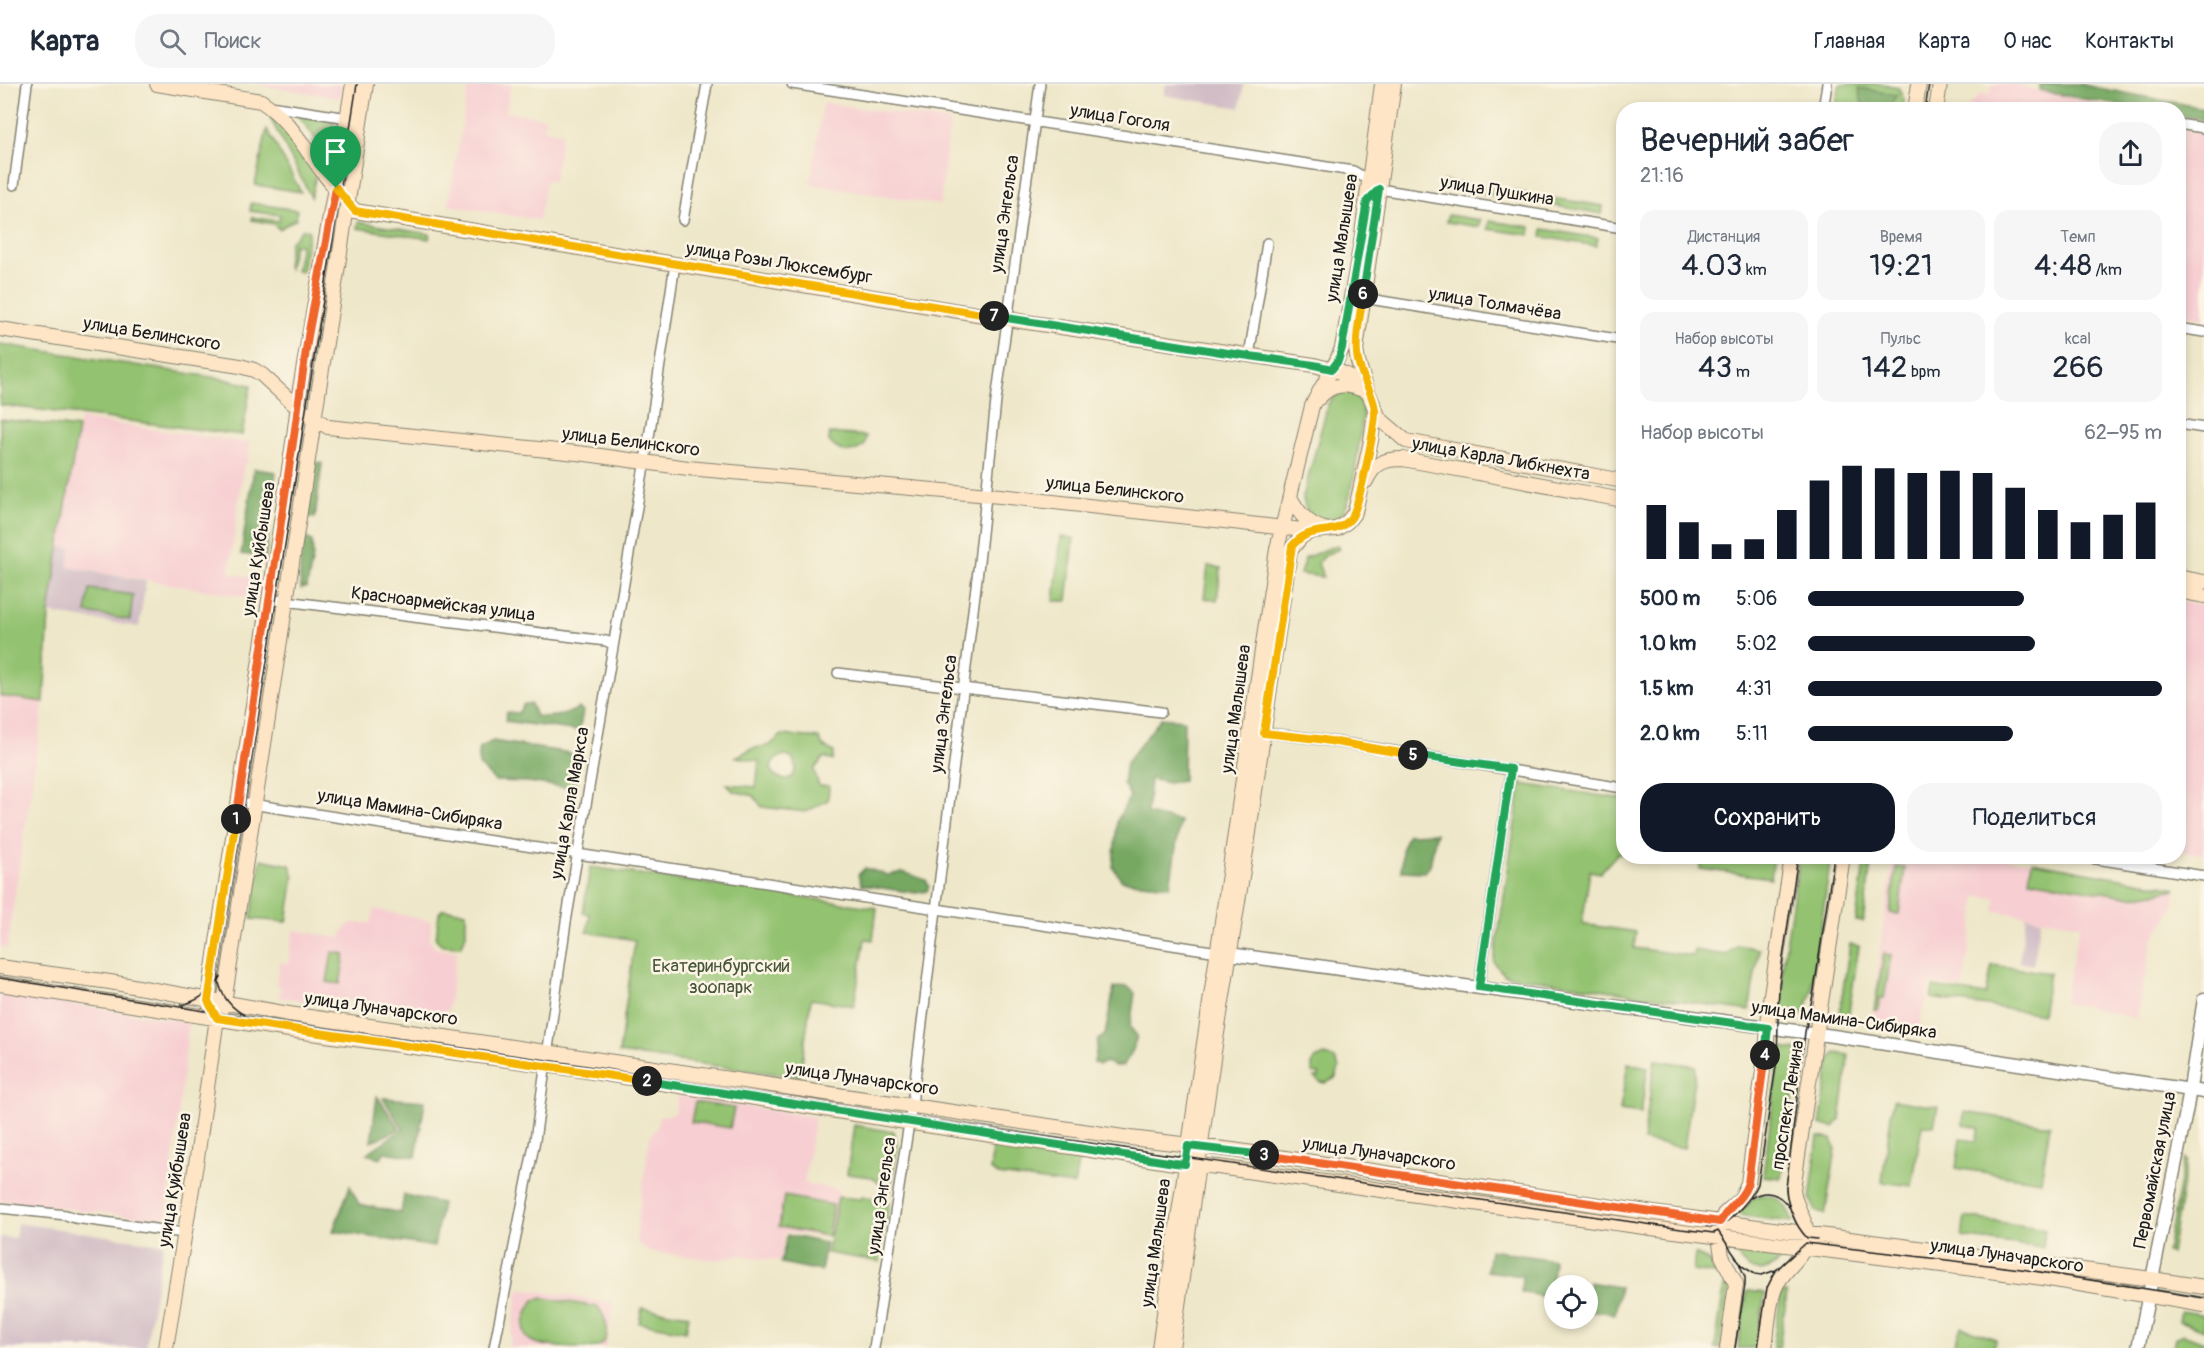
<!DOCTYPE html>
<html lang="ru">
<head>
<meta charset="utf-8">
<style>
  :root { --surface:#fff; --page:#f6f6f7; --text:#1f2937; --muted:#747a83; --line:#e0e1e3; --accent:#111827 }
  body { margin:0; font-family:Pangolin,sans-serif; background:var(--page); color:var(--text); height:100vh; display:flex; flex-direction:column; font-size:22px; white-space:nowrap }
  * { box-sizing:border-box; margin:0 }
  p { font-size:20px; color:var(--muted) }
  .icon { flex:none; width:33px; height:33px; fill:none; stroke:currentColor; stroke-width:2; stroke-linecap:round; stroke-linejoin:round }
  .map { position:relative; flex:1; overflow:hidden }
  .details { position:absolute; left:1616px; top:18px; width:570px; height:762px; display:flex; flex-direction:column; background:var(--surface); border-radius:24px; box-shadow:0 3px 9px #0003 }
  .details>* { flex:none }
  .tools { position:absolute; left:1544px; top:1191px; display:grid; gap:12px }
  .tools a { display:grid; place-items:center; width:54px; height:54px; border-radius:50%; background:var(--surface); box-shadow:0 3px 9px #0003; font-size:30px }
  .pin { position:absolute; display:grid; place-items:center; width:51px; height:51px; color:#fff; margin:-62px -26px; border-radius:50% 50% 50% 0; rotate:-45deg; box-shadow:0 0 6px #0007 }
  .pin .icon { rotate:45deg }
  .km { position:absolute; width:30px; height:30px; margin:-15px; border-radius:50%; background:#222; color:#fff; font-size:16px; line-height:30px; text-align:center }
  .round { display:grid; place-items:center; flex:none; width:63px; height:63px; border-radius:24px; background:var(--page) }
  .head { display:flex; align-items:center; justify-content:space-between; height:102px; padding:0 24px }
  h1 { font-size:33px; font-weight:600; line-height:45px }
  .metrics { display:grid; grid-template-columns:repeat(3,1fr); gap:9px; height:102px; padding:6px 24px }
  .metrics div { display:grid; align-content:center; border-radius:15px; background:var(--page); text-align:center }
  .metrics b { font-size:30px; font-weight:600 }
  .metrics small { font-size:16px; font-weight:400 }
  .metrics p { font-size:16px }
  .chart { height:168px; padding:12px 24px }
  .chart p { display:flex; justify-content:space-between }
  .chart svg { width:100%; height:108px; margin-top:6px; stroke:var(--accent); stroke-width:6 }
  .cta { display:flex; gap:12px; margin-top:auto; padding:12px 24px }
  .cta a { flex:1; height:69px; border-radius:24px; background:var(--accent); color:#fff; font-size:24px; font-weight:600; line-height:69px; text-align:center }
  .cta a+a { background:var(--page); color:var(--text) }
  ul { padding:0 24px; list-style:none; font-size:20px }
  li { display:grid; grid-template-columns:96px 72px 1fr; align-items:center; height:45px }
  li i { height:15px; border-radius:8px; background:var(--accent) }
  header { display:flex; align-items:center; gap:36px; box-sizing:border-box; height:84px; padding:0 30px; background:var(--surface); border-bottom:2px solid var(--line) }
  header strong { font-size:28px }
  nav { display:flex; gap:33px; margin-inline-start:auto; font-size:21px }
  .search { width:420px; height:54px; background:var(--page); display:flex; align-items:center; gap:15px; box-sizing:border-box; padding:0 21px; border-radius:24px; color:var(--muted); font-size:22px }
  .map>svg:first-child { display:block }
  .built { fill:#f7cfd2 }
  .industrial { fill:#d2bdc6 }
  .green { fill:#93c270; stroke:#586f46; stroke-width:1.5; fill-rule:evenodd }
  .forest { fill:#76a862; stroke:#49623f; stroke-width:1.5 }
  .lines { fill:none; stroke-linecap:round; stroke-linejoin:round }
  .minor-casing { stroke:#858272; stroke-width:12 }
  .tertiary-casing { stroke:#858272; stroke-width:15 }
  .secondary-casing { stroke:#858272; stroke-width:16 }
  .minor { stroke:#fff; stroke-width:9 }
  .tertiary { stroke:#fff; stroke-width:12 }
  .secondary { stroke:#fee5c5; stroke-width:14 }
  .tram { stroke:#1c1c1c; stroke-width:1.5 }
  .split-1-casing { stroke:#fff; stroke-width:12 }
  .split-2-casing { stroke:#fff; stroke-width:12 }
  .split-3-casing { stroke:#fff; stroke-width:12 }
  .split-4-casing { stroke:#fff; stroke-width:12 }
  .split-5-casing { stroke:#fff; stroke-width:12 }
  .split-6-casing { stroke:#fff; stroke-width:12 }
  .split-7-casing { stroke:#fff; stroke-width:12 }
  .split-8-casing { stroke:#fff; stroke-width:12 }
  .split-1 { stroke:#f0652b; stroke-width:8 }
  .split-2 { stroke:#f5b400; stroke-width:8 }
  .split-3 { stroke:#22a559; stroke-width:8 }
  .split-4 { stroke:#f0652b; stroke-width:8 }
  .split-5 { stroke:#22a559; stroke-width:8 }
  .split-6 { stroke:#f5b400; stroke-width:8 }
  .split-7 { stroke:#22a559; stroke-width:8 }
  .split-8 { stroke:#f5b400; stroke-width:8 }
  .labels { text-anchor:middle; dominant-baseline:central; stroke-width:5; stroke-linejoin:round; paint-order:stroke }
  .street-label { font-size:18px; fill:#1c1c1c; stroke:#fcf5e5 }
  .park-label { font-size:18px; fill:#465639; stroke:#fcf5e5 }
</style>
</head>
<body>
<header>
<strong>Карта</strong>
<div class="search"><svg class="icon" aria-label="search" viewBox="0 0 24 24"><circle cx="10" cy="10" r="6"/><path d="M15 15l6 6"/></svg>Поиск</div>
<nav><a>Главная</a><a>Карта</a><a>О нас</a><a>Контакты</a></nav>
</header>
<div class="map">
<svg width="2204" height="1264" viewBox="0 0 2204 1264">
  <rect width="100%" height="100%" fill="#fcf5e5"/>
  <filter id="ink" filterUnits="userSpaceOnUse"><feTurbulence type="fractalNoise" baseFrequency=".0167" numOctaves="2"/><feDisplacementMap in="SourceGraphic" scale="12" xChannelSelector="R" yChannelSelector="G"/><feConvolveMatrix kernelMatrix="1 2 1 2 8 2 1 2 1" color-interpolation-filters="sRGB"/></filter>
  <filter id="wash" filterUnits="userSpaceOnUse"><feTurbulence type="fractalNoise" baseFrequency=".008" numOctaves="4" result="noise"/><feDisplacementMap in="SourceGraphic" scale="24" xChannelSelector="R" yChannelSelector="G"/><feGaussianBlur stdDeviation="1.35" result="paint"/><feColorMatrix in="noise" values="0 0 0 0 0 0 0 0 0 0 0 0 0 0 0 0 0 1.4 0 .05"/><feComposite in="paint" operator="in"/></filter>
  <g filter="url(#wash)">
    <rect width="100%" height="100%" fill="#eee7c9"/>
    <path class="built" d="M254,0H342L340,14Z
      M469,0H511L506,28L546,34L544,45L562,48L554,97L546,96L539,136L448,121Z
      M1993,0H2011L2118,25L1969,26L1970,20L1981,10L1990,11Z
      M823,19L950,37L940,121L810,100Z
      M2178,40L2204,46V234L2178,230Z
      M80,335L250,359L248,379H244L229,489L262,495L259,515L68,483L71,464L60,462Z
      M2178,517L2204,521V770L2178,767Z
      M0,612L44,618L7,864L0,863Z
      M1893,773H1994L2032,778L2029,796L2132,813L2176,805L2172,826L2153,855L2136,935L2080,921L2063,920L2080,841L1994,827L1996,814L1977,812L1963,905L1929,899L1926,922L1923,921L1919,947L1873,940L1880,866Z
      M374,825L431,837L430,856L435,864L457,867L448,926L440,930L323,912L320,919L279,913L281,902L276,901L280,878L288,879L294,846L341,854L343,848L350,839H371Z
      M0,909L189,938L166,1136L0,1117Z
      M678,1012L815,1033L804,1099L839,1106L830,1154L785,1148L780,1177L738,1171L718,1176L650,1168L636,1158L639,1126L650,1052L657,1043L659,1033L675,1029Z
      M519,1204L614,1219L606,1264H509Z"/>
    <path class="industrial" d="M1166,0H1244L1240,24L1164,11Z
      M60,462L71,464L68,483L146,497L139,543L49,529Z
      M2026,832L2041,835L2033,881L2019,878Z
      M17,1139L163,1160L146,1264H0V1153L15,1154Z"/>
    <path class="green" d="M1840,0H1881L1898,3L1904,16L1903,25L1835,26Z
      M297,30L334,38L330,74Z
      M273,32L317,87L311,113L270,34Z
      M267,45L301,108L255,101Z
      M1443,97L1478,102L1477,110L1442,104Z
      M1484,103L1525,109L1524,116L1482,110Z
      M1551,114L1603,122L1602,130L1550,121Z
      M251,119L297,126L296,135L279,145L274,140L252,136V133L279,137L280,131L250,127Z
      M1448,131L1480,136L1479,143L1446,138Z
      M1489,137L1531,143L1530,151L1488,145Z
      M358,138L430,150L429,155L357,144Z
      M303,145L309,146L302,188L296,187L301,161L294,160L289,185L287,182L290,158Z
      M1543,145L1598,154L1596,162L1542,153Z
      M0,260L224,295L251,301L242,351L0,321Z
      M1343,308C1357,309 1364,317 1363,332C1359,353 1354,418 1341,431C1325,448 1304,432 1303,413L1328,320L1331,315Z
      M0,335L78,344L49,529L44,618L0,612Z
      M829,349L866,352L865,361C853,371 839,370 829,357Z
      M1061,453L1074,454L1067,517H1054Z
      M1337,461L1339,465L1327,470L1318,479L1323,493L1300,490L1305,474Z
      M1208,482L1221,484L1217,516L1204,514Z
      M90,505L133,511L130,536L86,529Z
      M782,651L819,654L823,662L834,668L833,677L824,673L814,686L819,702H829L828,716L806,728L762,723L754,712L733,707L727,700L756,703L759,677L736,673L751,665L770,661ZM784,671L793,675L796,685L792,693L784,696L774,691L771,684L774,676Z
      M1521,700L1623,715V770L1618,769L1600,789L1590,787L1582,840L1636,848L1634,864L1693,872L1694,866L1725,871L1738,861L1759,865L1749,927L1504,891L1494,878Z
      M1702,773H1774L1771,794L1700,785Z
      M1799,773H1831L1812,906L1804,931L1781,928L1780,902Z
      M1865,773H1872L1863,838L1856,837Z
      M261,775L290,781L294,792L287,838L251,835Z
      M2032,778L2176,804V805L2132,813L2029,796Z
      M590,783L877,824L873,856L865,855L854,922L811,915L800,993L619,969L635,856L587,848L590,830L583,829Z
      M1896,783L1905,784L1899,830L1890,829Z
      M443,825L466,828V850L462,862L442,861L436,855L439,829Z
      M1850,860L1859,862L1848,934L1839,932Z
      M332,868L345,870L340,900L327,898Z
      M1884,870L1891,871L1884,915H1879L1878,926H1874Z
      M1992,881L2049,889L2042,930L1931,914L1933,903L1986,911Z
      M1780,964L1800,966L1781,1094L1763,1092Z
      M1835,969L1849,971L1840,1036L1834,1043L1820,1041L1830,975Z
      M1325,971L1335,975L1339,984L1336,994L1326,999L1320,998L1314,993H1319V990L1312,989V980L1315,975Z
      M1655,976L1696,982L1684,1064L1643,1057Z
      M1628,979L1648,983L1641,1029L1620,1026Z
      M1893,1016L1938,1023L1934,1042L1922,1041L1912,1102L1882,1098Z
      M695,1018L734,1024L730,1044L691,1038Z
      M1964,1028L2050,1041L2041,1097L1956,1084L1960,1055L1976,1057L1979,1044L1963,1041Z
      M854,1041L894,1048L898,1063L890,1109L872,1093L847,1090Z
      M1818,1053L1832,1055L1836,1065L1825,1130L1816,1127L1810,1115Z
      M993,1062L1080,1073L1074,1101L998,1091L990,1086Z
      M2184,1075L2187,1076L2171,1169L2167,1168Z
      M1761,1111C1780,1111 1786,1120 1793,1137L1791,1138L1739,1131C1741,1120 1751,1115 1761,1111Z
      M784,1112L833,1121L828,1152L779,1143Z
      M862,1112L887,1117L889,1119L880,1178L827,1169L838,1113L861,1115Z
      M1965,1133L2045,1145L2043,1164L1962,1153Z
      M1735,1161L1784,1168L1785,1171C1766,1194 1745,1192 1733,1163Z
      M1695,1170L1710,1178L1716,1190L1693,1187Z
      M1724,1202L1730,1203L1720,1264H1715Z
      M1747,1207L1765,1209L1756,1264H1738Z
      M1781,1208L1787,1209L1779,1264H1773Z
      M544,1214L598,1223C606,1233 614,1256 597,1263C588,1264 569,1264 559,1263C552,1262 543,1262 536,1259C515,1253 526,1228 534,1216Z
      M642,1224L689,1231L686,1247L639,1239Z
      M2181,1227L2204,1231V1246L2179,1237Z
      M1961,1243L1996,1255L1992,1264H1953Z
      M2183,1250L2204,1258V1264H2173L2175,1254Z"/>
    <path class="forest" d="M2040,0H2078L2204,24V36L2178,31V26L2139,25L2040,7Z
      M1859,4L1897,11L1887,25H1863Z
      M316,378L322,379L315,434L308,433Z
      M254,385L276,388L266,473L241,470Z
      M306,454L312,457L313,472L307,503L301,505C299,487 300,470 306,454Z
      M524,620H531L536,632C552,634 565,632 579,624L583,627L579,647L505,637L507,628L518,629Z
      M1161,634L1184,636L1183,697L1168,699L1150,695L1147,730L1180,737L1170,802L1122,797L1113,783L1117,737L1130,712L1123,699L1126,679Z
      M493,657L570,669L579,680L575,705L528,698L495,697L479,681V664Z
      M1436,749L1430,782L1425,788L1401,787L1402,764L1408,750Z
      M865,784L888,791L903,788L926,796L929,802L927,807L916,809L862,801L858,791Z
      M1127,902L1135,909L1130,943L1137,952L1133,966L1123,982H1114L1106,978L1099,981L1094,978L1098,956L1105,951L1114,904Z
      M377,1012L400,1045L371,1058Z
      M383,1014L425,1017L416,1073L384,1068L381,1074L366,1070L403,1045Z
      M350,1102L359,1120L401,1129L404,1111L442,1119L434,1163L333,1147Z
      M787,1151L826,1159L821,1187L781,1179Z
      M1490,1166L1554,1176L1550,1214L1521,1208L1522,1192L1487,1187Z
      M1589,1198L1620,1203L1615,1230L1587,1226Z"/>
  </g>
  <g filter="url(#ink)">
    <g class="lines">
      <defs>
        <path id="minor" d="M792,0L1353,87L1369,96L1379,105L1623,144
          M270,22L348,34
          M1823,26L1827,0
          M2178,40L2204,44
          M14,101L27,0
          M683,136L707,0
          M1363,214L1623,256
          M2178,244L2204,248
          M1249,272L1267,159
          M2178,340L2204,344
          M269,515L606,557L613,560
          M838,589L1161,628
          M1258,648L1318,655L1623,704
          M238,718L1218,868
          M2077,772L2204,792
          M1479,903L1511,685
          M0,1124L66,1131L75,1134L184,1149
          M494,1264L535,1056L566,838L650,347L675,180
          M874,1264L912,1020L979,478L996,317L1040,0"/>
        <path id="tertiary" d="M1222,869L1833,952L2204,1008
          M2138,1264L2187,1023L2204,915"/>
        <path id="secondary" d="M157,0L261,17C288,34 303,62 322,87C332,101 344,114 355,127L1007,235L1314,281L1340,288L1356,296L1368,308L1379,334L1406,357L1623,397
          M1915,26L1919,0
          M1936,26L1940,0
          M0,245L240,282L254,286L262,291L297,323L328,343L586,370L688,384L1000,412L1312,447L1337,445L1347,438L1355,428L1371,356L1375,327
          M1367,306L1358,278L1356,266L1394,0
          M1319,314C1331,299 1346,299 1363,306
          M1366,397C1374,379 1384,375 1403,375L1623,416
          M1290,413C1298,428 1307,440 1324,445
          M2178,493L2204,498
          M2178,507L2204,512
          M0,883L110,898L289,930L1130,1054L1233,1066L1653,1129L2152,1195L2204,1203
          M0,900L289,946L574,985L886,1035L1175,1079L1218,1083L1651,1144L2043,1194L2204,1221
          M212,925L208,917L294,352L300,304L353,0
          M166,1264L197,1074L217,934L224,919L366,0
          M1159,1264L1277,465L1312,322C1321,302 1335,284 1342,264L1361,158L1382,0
          M1172,1264L1214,968L1248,755L1290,467L1302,452L1312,447
          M1727,1264L1736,1200L1722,1172L1718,1147L1724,1130L1741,1115L1748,1099L1767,957L1770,917L1792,772
          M1765,1264C1768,1245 1768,1222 1775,1204C1782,1186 1805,1174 1807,1154C1808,1137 1794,1122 1793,1105L1843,772"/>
      </defs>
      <use href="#minor" class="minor-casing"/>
      <use href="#tertiary" class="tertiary-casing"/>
      <use href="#secondary" class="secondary-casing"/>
      <use href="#minor" class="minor"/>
      <use href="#tertiary" class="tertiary"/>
      <use href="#secondary" class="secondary"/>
      <path class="tram" d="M1925,26L1929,0
        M0,894L217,929L574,980L887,1030L1681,1145L1714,1149L1718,1147L1742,1182L1755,1190L1762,1191L1776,1186L1806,1159L2021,1185L2204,1214
        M181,921C199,917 210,908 221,893
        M244,931C227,921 218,907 218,888L357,0
        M1751,1114C1766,1105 1779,1109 1789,1123
        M1706,1142C1711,1143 1716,1143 1721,1141C1732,1136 1754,1111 1758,1100L1777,976L1779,900L1798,772
        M1818,1155L1807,1154C1795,1141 1787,1122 1786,1104L1805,948L1814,906L1834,772
        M1735,1264L1745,1201V1193L1739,1179
        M1758,1264L1767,1204L1776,1186"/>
    </g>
  </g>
  <g class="lines" filter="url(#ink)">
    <defs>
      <path id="split-1" d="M236,735L294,352L308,252L336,104"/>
      <path id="split-2" d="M236,735L208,917L217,934L647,997"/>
      <path id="split-3" d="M647,997L1175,1079L1185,1080L1188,1062L1264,1071"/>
      <path id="split-4" d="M1264,1071L1720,1138C1729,1121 1741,1118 1748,1099L1765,971"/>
      <path id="split-5" d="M1413,671L1511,685L1479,903L1768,944L1765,971"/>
      <path id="split-6" d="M1363,210C1361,229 1355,251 1357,270C1358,289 1373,307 1375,326C1376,340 1359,424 1351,434C1334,455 1312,438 1292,462L1264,649L1318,655L1413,671"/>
      <path id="split-7" d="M994,232L1221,268L1314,281L1332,285L1338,277L1342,264L1367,117L1379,105L1363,210"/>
      <path id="split-8" d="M336,104L355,127L994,232"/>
    </defs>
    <use href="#split-1" class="split-1-casing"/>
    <use href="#split-2" class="split-2-casing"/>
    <use href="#split-3" class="split-3-casing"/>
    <use href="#split-4" class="split-4-casing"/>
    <use href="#split-5" class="split-5-casing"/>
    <use href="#split-6" class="split-6-casing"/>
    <use href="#split-7" class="split-7-casing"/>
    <use href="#split-8" class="split-8-casing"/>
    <use href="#split-1" class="split-1"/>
    <use href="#split-2" class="split-2"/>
    <use href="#split-3" class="split-3"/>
    <use href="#split-4" class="split-4"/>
    <use href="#split-5" class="split-5"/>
    <use href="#split-6" class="split-6"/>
    <use href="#split-7" class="split-7"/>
    <use href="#split-8" class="split-8"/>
  </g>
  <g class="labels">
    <g class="street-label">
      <text transform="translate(1120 34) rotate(9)">улица Гоголя</text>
      <text transform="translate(1497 107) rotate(9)">улица Пушкина</text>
      <text transform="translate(1005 130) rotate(-82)">улица Энгельса</text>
      <text transform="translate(1342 154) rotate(-81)">улица Малышева</text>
      <text transform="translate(779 179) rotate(9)">улица Розы Люксембург</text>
      <text transform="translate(1495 220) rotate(9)">улица Толмачёва</text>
      <text transform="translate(152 250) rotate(9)">улица Белинского</text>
      <text transform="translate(631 358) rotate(7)">улица Белинского</text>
      <text transform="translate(1501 375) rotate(10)">улица Карла Либкнехта</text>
      <text transform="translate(1115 406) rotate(6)">улица Белинского</text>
      <text transform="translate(259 465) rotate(-81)">улица Куйбышева</text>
      <text transform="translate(443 520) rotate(7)">Красноармейская улица</text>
      <text transform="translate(1236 625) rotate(-82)">улица Малышева</text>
      <text transform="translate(944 630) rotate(-83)">улица Энгельса</text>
      <text transform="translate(570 719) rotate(-80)">улица Карла Маркса</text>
      <text transform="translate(410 726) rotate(9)">улица Мамина-Сибиряка</text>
      <text transform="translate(381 925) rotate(8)">улица Луначарского</text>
      <text transform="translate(1844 936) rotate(8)">улица Мамина-Сибиряка</text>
      <text transform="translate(862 995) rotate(8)">улица Луначарского</text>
      <text transform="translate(1788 1021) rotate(-81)">проспект Ленина</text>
      <text transform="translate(1379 1070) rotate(8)">улица Луначарского</text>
      <text transform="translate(2155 1086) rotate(-79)">Первомайская улица</text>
      <text transform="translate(175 1096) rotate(-81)">улица Куйбышева</text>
      <text transform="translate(882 1112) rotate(-82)">улица Энгельса</text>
      <text transform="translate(1156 1159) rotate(-82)">улица Малышева</text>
      <text transform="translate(2007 1172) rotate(8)">улица Луначарского</text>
    </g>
    <g class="park-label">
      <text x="721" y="882">Екатеринбургский<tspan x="721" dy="21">зоопарк</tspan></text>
    </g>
  </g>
</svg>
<div class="tools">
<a><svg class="icon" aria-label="locate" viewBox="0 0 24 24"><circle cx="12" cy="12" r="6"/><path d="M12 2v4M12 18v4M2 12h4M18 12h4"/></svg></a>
</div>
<div class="pin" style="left:336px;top:104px;background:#1e9e55"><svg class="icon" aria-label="arrive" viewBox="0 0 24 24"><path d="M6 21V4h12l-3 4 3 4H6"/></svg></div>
<b class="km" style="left:236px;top:735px">1</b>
<b class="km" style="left:647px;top:997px">2</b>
<b class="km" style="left:1264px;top:1071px">3</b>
<b class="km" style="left:1765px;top:971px">4</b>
<b class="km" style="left:1413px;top:671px">5</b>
<b class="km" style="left:1363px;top:210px">6</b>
<b class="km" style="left:994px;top:232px">7</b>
<section class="details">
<div class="head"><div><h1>Вечерний забег</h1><p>21:16</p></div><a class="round"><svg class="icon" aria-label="share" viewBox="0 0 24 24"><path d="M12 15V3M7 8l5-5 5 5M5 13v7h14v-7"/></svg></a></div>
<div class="metrics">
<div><p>Дистанция</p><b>4.03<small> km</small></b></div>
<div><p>Время</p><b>19:21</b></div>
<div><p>Темп</p><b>4:48<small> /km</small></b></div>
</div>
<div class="metrics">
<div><p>Набор высоты</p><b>43<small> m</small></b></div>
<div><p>Пульс</p><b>142<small> bpm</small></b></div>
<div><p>kcal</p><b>266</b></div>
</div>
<div class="chart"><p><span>Набор высоты</span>62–95 m</p>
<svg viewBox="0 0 160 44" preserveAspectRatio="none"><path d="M5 44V22M15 44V29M25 44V38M35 44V36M45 44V24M55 44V12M65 44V6M75 44V7M85 44V9M95 44V8M105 44V9M115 44V15M125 44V24M135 44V29M145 44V26M155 44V21"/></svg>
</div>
<ul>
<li><b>500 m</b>5:06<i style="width:61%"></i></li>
<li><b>1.0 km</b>5:02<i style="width:64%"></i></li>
<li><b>1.5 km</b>4:31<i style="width:100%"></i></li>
<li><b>2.0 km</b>5:11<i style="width:58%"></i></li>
</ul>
<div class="cta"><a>Сохранить</a><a>Поделиться</a></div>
</section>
</div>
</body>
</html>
